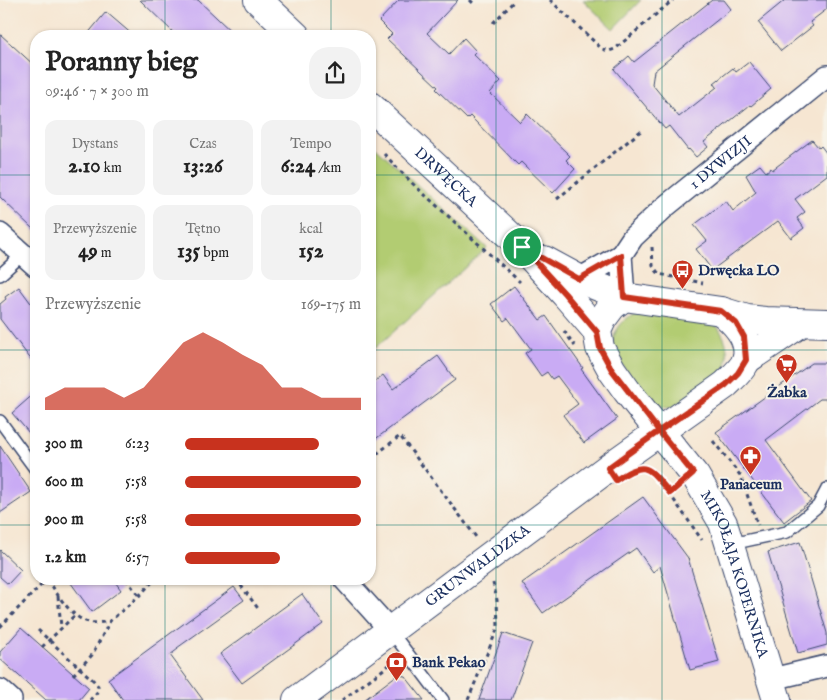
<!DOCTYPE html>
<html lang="pl">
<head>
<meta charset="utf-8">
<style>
  :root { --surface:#fff; --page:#f2f2f2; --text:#222; --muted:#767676; --accent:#c8321e }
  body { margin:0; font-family:"IM FELL English",serif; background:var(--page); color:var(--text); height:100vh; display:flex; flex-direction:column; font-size:19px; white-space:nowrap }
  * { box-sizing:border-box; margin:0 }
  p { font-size:16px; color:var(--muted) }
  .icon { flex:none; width:28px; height:28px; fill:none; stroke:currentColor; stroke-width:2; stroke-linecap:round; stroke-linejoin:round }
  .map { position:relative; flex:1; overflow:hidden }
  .side { position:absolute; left:30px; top:30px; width:346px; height:555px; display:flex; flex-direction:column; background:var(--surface); border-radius:20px; box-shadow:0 1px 4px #0004 }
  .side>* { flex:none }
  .pin { position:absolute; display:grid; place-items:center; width:42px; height:42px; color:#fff; margin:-21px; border:2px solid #fff; border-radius:50%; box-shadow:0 1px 5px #0007 }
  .round { display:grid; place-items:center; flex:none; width:52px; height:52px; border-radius:20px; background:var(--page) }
  .headline { display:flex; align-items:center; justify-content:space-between; height:85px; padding:0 15px }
  h1 { font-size:28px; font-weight:700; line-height:38px }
  .stats { display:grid; grid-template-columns:repeat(3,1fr); gap:8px; height:85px; padding:5px 15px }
  .stats div { display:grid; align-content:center; border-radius:12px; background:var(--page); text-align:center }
  .stats b { font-size:21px; font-weight:700 }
  .stats small { font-size:14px; font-weight:400 }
  .stats p { font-size:14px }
  .chart { height:140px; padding:10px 15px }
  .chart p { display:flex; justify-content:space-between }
  .chart svg { width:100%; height:90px; margin-top:5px; fill:var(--accent); opacity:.7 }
  ul { padding:0 15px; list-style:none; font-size:16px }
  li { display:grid; grid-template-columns:80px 60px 1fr; align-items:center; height:38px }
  li i { height:12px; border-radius:6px; background:var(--accent) }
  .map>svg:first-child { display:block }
  .green { fill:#b2cc72; stroke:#667e68 }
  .building { fill:#c9abf4 }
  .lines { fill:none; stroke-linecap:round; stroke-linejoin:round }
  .service-casing { stroke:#3c4a6f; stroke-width:14 }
  .minor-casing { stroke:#3c4a6f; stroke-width:24 }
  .tertiary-casing { stroke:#3c4a6f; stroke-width:30 }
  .path { stroke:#3c4a6f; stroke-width:3; stroke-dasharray:4 4; stroke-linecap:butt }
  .service { stroke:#fff; stroke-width:11 }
  .minor { stroke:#fff; stroke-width:21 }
  .tertiary { stroke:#fff; stroke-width:28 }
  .route-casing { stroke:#fff; stroke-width:10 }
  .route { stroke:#c8321e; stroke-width:6 }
  .grid { fill:none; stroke:#0f766e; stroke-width:1; stroke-opacity:0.55 }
  .labels { text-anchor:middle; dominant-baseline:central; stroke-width:4; stroke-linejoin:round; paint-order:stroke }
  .street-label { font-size:15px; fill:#1b2f5e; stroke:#f7f3e8 }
  .poi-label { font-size:15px; font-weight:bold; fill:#1b2f5e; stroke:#f7f3e8; text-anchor:start }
</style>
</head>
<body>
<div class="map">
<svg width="827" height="700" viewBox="0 0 827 700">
  <rect width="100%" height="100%" fill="#f7f3e8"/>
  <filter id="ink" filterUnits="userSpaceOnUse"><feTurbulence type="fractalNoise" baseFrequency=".02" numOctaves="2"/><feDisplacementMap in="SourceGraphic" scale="10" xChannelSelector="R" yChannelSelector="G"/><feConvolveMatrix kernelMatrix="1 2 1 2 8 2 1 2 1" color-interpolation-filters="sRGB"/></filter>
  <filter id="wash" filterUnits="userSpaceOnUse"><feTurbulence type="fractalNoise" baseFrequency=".0096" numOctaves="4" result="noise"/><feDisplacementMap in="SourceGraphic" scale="20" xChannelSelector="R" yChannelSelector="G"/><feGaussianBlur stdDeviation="1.12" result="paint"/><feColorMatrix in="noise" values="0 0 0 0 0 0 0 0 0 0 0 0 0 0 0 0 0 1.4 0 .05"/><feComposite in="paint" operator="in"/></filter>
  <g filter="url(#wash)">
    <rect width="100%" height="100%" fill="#f6e6d2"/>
    <path class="green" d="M583,0H641L613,29Z
      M370,142L487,248L370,353Z
      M646,307L715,324C727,338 730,352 725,370L673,407C647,407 645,396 632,377C626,370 616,360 614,351C608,330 629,314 646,307Z"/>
    <g id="blocks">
      <path class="building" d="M140,0H198L236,36H177Z
        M399,0H458L427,33L449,54L464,38L476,51L473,54L501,81L490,93L520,122L527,114L570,156L566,160L575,169L553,193L521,162L518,165L470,116L467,119L436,89L438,87L387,39L392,34L379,21Z
        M712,0H724L731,9L654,71L652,84L679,117L717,87L714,83L733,68L736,72L749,62L771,89L751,106L750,105L704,142L708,147L696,157L689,149L688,150L669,126L665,129L614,69L629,56L634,62Z
        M785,0H827V9L810,22L813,26L781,51L758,22Z
        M106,12L134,36H86Z
        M0,34L36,67V232L0,197Z
        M812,140L819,148L821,146L827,154V175L795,199L805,212L797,218L804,228L791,238L778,221L712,270L696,249L707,241L694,225L726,201L733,211L756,192L746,175L760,165L766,172L771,168L772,170Z
        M514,286L540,320L546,316L583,368L581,369L617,419L584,443L563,415L578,404L557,376L552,379L547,372L541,376L525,353L531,349L508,318L504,321L491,304Z
        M19,287L36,310V366L0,319V304L6,299L5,297Z
        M438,356L455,380L370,443V385L383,375L393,389Z
        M812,363H827V399H820L766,440L811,501L784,522L716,432Z
        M36,392V441L12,413Z
        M0,446L31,492L0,513Z
        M643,497L688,558L719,662L690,670L660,566L653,572L636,548L543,613L522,583Z
        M800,542L827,633V645L798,653L768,552Z
        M0,550L21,570L8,584L0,577Z
        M68,579H113L121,590L92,612Z
        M234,587L244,600L177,648L178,649L170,655L203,700H123L108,679Z
        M302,594L323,624L242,683L220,654Z
        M21,628L89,688L79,700H46L0,659V652Z
        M503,633L532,643L511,700H479Z
        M397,675L405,676L424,700H364Z"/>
    </g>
  </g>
  <g filter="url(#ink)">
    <use href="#blocks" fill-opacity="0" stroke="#3c4a6f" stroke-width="1"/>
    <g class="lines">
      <defs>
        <path id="service" d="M0,275L23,254
          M0,421L36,470
          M731,544L787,532L818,506L827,489
          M390,630L443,700"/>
        <g id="minor">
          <path d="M0,234L36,266"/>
          <path d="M579,279L621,255"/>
          <path id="s1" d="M624,297L621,255L633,237L666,206L827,76"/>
          <path d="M344,579L390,630"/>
          <path d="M772,679L827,666"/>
          <path d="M0,690L11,700"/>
        </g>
        <g id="tertiary">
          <path d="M258,0L296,36"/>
          <path id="s2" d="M370,106L522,247L565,294L597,331"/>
          <path d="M544,260L579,279L624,297L721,311L747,319L765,321L827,323"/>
          <path id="s3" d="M624,297L612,306L603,318L597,331L600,348L612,370L627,391L696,477L723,523L777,700"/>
          <path d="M746,360L801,323"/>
          <path id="s4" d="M297,700L608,468L725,385C732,378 742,370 746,361C753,340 736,323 721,311"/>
        </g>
      </defs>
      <use href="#service" class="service-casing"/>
      <use href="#minor" class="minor-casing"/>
      <use href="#tertiary" class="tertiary-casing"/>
      <path class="path" d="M470,0L473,3
        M550,0L602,49L609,51L615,49L673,0
        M493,23L515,0
        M384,154L412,183L520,282
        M557,199L642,130
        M652,247L653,266L659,274L703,283
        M564,331L575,346
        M713,441L740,475L758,525
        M370,459L400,436L476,537
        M648,469L650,470L669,493L676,488
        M669,493L702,540
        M36,534L33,536L36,545
        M48,579C56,593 72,619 89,622C95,624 104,622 110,621
        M126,579L139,596
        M236,579L260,611
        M58,596L61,627
        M0,627L47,579
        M38,630L94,681L98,686V691L90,700
        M42,647L75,615
        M73,675L92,655L110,621L139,596L155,579
        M342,700L396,660
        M468,700L498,627L497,600L493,583"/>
      <use href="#service" class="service"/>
      <use href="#minor" class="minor"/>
      <use href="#tertiary" class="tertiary"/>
    </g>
  </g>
  <g class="lines" filter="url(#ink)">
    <defs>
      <path id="route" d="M522,247L565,294L597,332L600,348L612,370L659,431L608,468L616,480C647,458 649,469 670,493L693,473L659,431L726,385L738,373L746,360L744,337L736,323L721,311L624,297L621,255L579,279L522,247"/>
    </defs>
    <use href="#route" class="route-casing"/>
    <use href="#route" class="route"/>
  </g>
  <path class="grid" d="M165,0V36M331,0V36M496,0V700M662,0V700M0,175H36M370,175H827M0,350H36M370,350H827M0,525H36M370,525H827M165,579V700M331,579V700"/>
  <defs>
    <symbol id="bus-pin" viewBox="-11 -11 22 30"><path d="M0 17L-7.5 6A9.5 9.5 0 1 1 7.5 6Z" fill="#c8321e" stroke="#f7f3e8"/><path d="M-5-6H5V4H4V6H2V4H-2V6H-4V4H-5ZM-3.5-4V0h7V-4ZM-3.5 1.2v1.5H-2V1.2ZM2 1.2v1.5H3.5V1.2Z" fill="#fff"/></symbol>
    <symbol id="supermarket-pin" viewBox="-11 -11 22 30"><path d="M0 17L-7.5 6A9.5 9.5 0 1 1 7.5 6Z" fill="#c8321e" stroke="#f7f3e8"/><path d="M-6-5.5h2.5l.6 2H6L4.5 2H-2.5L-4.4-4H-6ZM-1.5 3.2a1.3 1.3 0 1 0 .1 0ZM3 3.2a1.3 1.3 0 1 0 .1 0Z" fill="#fff"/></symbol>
    <symbol id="pharmacy-pin" viewBox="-11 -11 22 30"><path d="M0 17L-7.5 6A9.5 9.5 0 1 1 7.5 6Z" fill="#c8321e" stroke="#f7f3e8"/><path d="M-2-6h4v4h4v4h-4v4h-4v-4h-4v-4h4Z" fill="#fff"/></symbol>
    <symbol id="bank-pin" viewBox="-11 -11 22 30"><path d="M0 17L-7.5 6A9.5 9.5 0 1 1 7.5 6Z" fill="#c8321e" stroke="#f7f3e8"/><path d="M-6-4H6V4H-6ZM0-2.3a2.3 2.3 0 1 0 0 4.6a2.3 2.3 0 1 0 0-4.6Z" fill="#fff"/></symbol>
  </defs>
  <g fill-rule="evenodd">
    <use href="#bus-pin" x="670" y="258" width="25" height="34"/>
    <use href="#supermarket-pin" x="774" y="352" width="25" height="34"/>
    <use href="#pharmacy-pin" x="738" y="444" width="25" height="34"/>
    <use href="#bank-pin" x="384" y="650" width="25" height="34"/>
  </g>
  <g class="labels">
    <g class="street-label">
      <text stroke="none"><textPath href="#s1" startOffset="179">1 DYWIZJI</textPath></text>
      <text stroke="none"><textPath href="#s2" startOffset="104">DRWĘCKA</textPath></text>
      <text stroke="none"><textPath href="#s4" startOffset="225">GRUNWALDZKA</textPath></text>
      <text stroke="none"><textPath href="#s3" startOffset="328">MIKOŁAJA KOPERNIKA</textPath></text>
    </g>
    <g class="poi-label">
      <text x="698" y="270">Drwęcka LO</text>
      <text x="787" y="392" text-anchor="middle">Żabka</text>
      <text x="751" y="484" text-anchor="middle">Panaceum</text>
      <text x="412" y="662">Bank Pekao</text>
    </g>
  </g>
</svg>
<div class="pin" style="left:522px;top:247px;background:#1e9e55"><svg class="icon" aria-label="arrive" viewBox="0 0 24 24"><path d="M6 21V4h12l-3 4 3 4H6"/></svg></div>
<section class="side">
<div class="headline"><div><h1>Poranny bieg</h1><p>09:46 · 7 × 300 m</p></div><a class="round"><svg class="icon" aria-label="share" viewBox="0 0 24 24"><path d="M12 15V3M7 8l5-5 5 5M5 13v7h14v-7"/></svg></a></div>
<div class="stats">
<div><p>Dystans</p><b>2.10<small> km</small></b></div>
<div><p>Czas</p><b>13:26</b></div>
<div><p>Tempo</p><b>6:24<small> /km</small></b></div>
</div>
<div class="stats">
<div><p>Przewyższenie</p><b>49<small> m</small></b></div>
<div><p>Tętno</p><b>135<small> bpm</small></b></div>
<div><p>kcal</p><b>152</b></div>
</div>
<div class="chart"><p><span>Przewyższenie</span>169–175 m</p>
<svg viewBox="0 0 160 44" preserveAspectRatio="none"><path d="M0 44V38L10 33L20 33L30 33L40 38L50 33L60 22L70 11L80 6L90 11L100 17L110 22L120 33L130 33L140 38L150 38L160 38V44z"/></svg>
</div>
<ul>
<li><b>300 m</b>6:23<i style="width:76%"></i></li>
<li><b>600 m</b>5:58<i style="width:100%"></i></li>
<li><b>900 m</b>5:58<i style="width:100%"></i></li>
<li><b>1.2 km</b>6:57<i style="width:54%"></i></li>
</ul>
</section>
</div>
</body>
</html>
